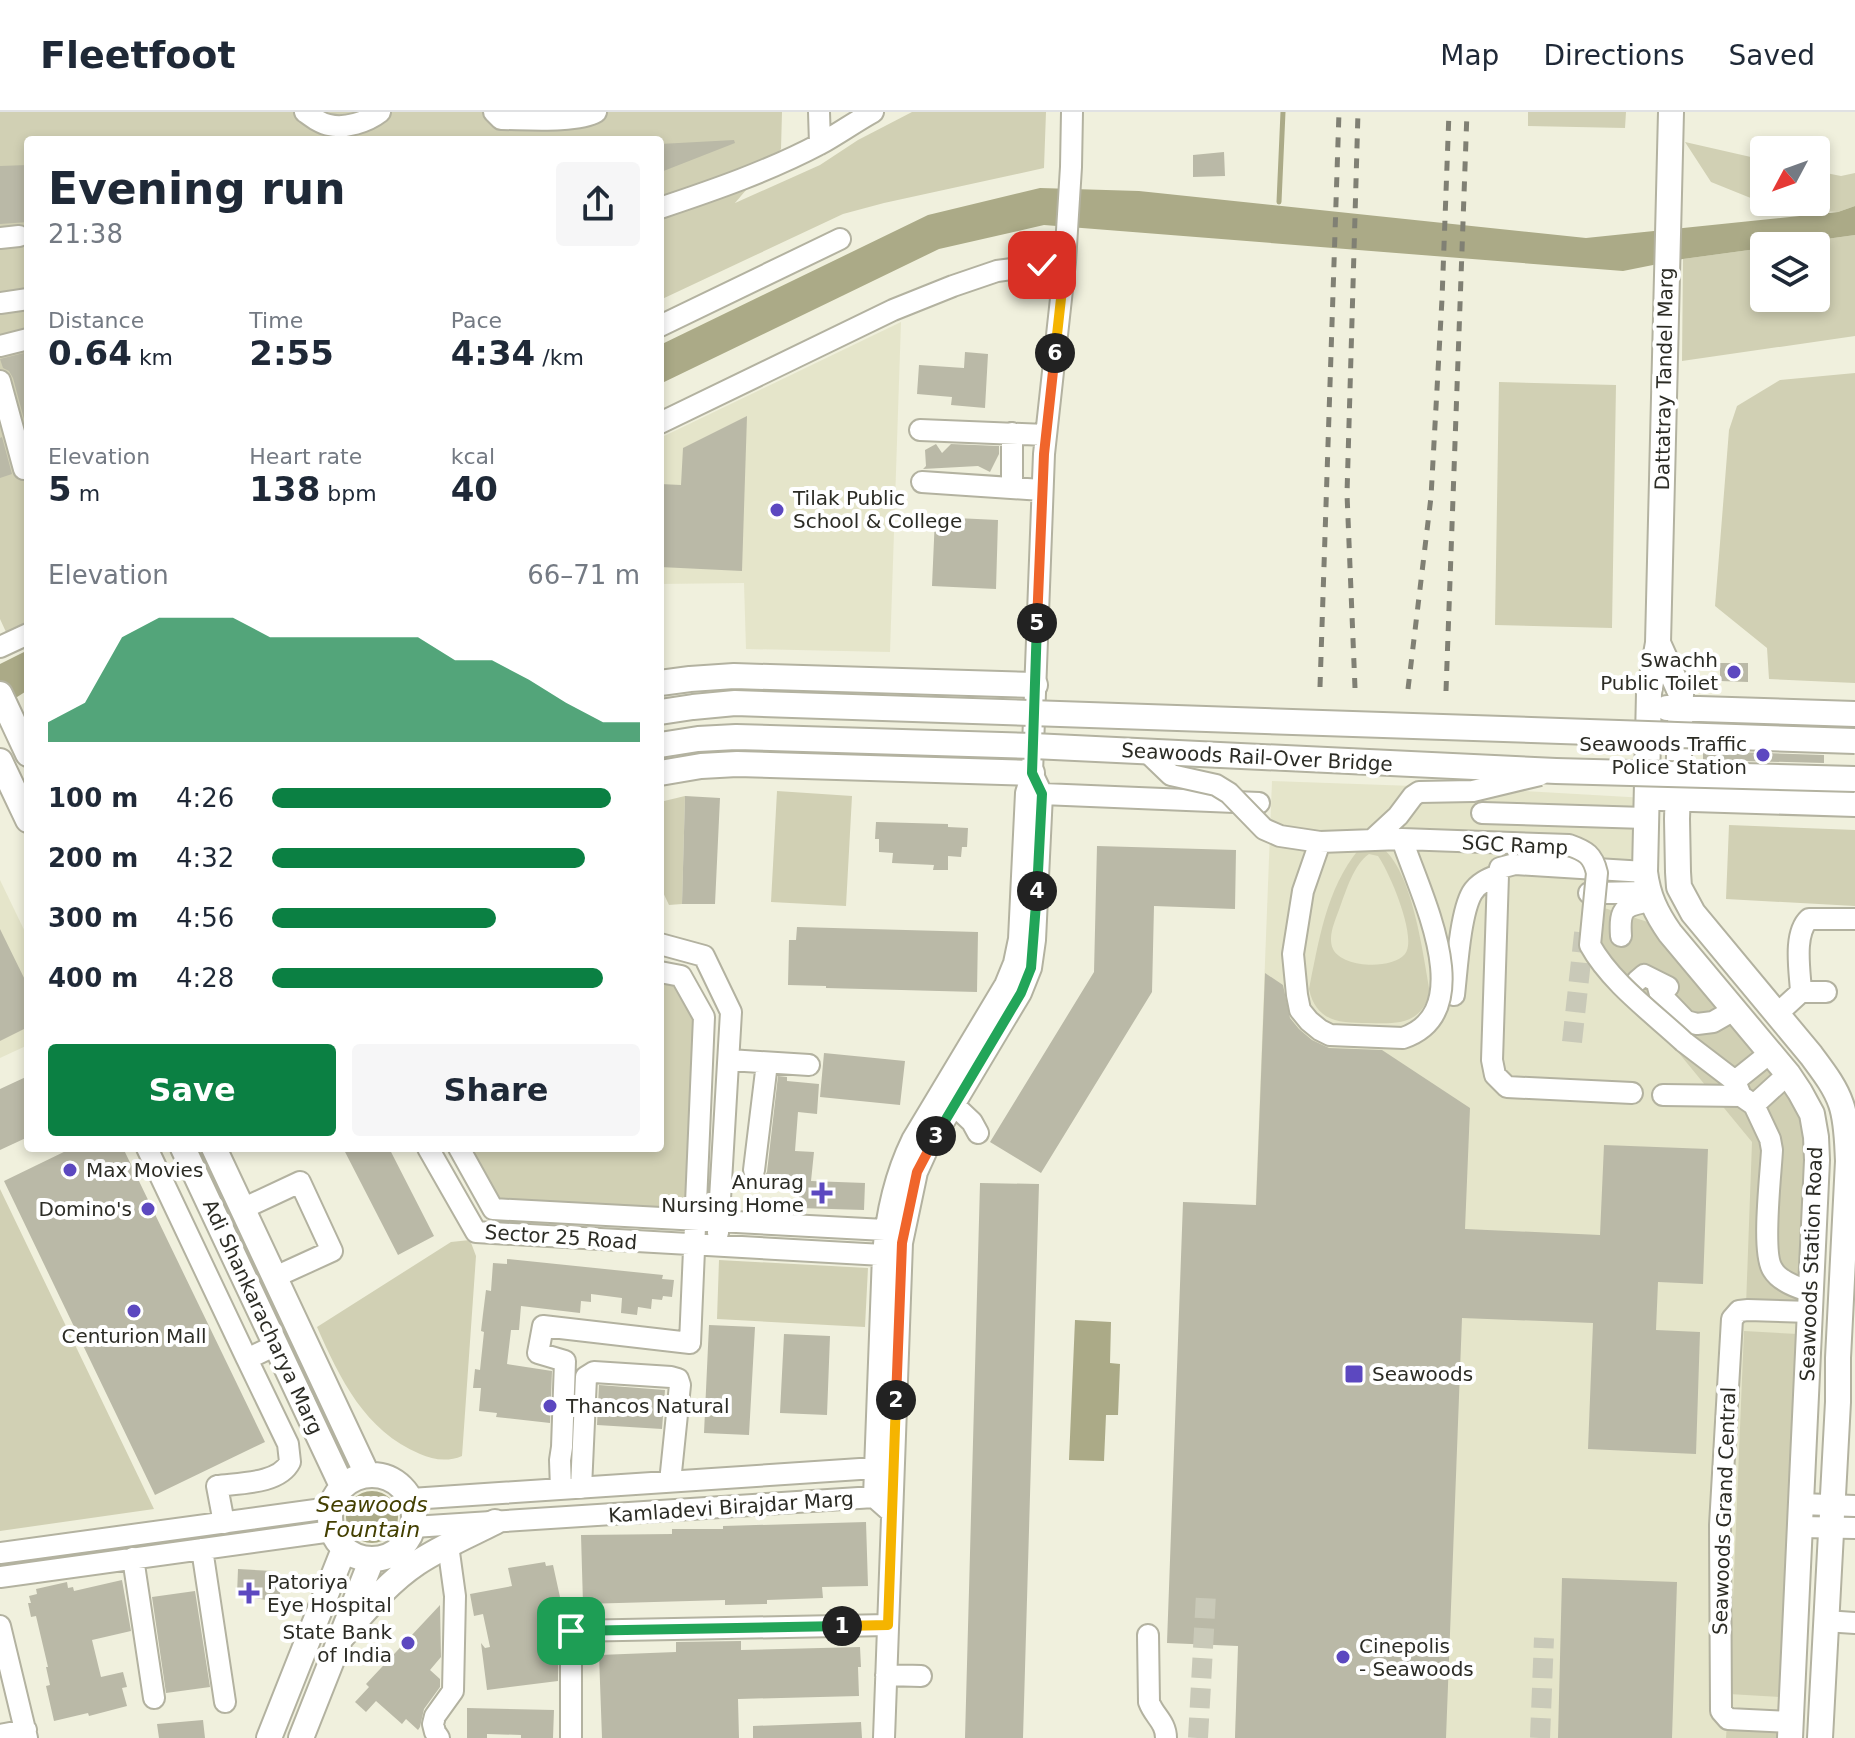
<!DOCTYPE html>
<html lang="en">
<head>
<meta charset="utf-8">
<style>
  :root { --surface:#fff; --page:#f6f6f7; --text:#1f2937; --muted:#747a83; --line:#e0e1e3; --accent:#0b8043 }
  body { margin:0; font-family:"DejaVu Sans",sans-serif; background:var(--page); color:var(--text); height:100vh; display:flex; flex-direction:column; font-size:30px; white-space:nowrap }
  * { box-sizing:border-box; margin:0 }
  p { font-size:26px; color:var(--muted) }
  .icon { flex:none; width:44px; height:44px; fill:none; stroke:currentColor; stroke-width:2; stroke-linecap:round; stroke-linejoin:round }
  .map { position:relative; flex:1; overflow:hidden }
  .details { position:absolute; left:24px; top:24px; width:640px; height:1016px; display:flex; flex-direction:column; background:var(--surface); border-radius:8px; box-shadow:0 4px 12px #0003 }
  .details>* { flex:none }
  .needle { width:52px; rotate:229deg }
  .tools { position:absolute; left:1750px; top:24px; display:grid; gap:16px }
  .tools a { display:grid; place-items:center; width:80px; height:80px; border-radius:8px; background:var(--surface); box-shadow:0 4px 12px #0003; font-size:40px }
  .pin { position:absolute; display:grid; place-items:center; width:68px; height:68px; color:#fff; margin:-34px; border-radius:16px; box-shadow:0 4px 12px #0006 }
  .km { position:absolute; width:40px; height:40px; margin:-20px; border-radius:50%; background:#222; color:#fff; font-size:22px; line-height:40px; text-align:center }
  .round { display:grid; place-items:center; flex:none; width:84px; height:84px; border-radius:8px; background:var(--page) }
  .summary { display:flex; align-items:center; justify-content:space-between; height:136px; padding:0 24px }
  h1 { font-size:44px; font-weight:600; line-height:60px }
  .figures { display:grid; grid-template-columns:repeat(3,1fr); gap:12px; height:136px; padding:8px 24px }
  .figures div { display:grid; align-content:center }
  .figures b { font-size:34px; font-weight:600 }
  .figures small { font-size:22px; font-weight:400 }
  .figures p { font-size:22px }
  .chart { height:224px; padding:16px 24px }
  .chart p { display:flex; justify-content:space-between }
  .chart svg { width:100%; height:144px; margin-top:8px; fill:var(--accent); opacity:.7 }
  .primary-button { display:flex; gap:16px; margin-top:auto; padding:16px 24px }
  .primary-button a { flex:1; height:92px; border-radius:8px; background:var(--accent); color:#fff; font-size:32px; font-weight:600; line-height:92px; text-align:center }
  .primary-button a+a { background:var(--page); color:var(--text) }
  ul { padding:0 24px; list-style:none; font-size:26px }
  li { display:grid; grid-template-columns:128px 96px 1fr; align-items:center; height:60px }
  li i { height:20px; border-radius:10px; background:var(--accent) }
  header { display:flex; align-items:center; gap:48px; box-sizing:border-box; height:112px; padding:0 40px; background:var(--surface); border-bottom:2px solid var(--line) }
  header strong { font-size:38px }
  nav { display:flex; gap:44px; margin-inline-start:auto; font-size:28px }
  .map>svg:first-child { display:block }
  .built { fill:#e5e5ca }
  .green { fill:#d1d0b4; fill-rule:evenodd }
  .water { fill:#abaa87 }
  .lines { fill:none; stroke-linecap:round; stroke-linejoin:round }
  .stream { stroke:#abaa87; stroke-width:5 }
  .building { fill:#bab9a7 }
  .minor-tunnel { stroke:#c9c9b8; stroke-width:20; stroke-dasharray:20 10; stroke-linecap:butt }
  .minor-casing { stroke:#b3b2a0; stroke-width:24 }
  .major-casing { stroke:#b3b2a0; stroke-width:28 }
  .minor { stroke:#fff; stroke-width:20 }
  .major { stroke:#fff; stroke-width:24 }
  .rail { stroke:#808074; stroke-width:5; stroke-dasharray:10 10; stroke-linecap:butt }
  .minor-bridge-casing { stroke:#b3b2a0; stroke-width:24; stroke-linecap:butt }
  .major-bridge-casing { stroke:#b3b2a0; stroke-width:28; stroke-linecap:butt }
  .minor-bridge { stroke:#fff; stroke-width:20 }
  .major-bridge { stroke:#fff; stroke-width:24 }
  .split-1-casing { stroke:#fff; stroke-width:16 }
  .split-2-casing { stroke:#fff; stroke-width:16 }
  .split-3-casing { stroke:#fff; stroke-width:16 }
  .split-4-casing { stroke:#fff; stroke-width:16 }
  .split-5-casing { stroke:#fff; stroke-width:16 }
  .split-6-casing { stroke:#fff; stroke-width:16 }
  .split-7-casing { stroke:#fff; stroke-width:16 }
  .split-1 { stroke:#22a559; stroke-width:10 }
  .split-2 { stroke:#f5b400; stroke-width:10 }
  .split-3 { stroke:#f0652b; stroke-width:10 }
  .split-4 { stroke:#22a559; stroke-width:10 }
  .split-5 { stroke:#22a559; stroke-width:10 }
  .split-6 { stroke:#f0652b; stroke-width:10 }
  .split-7 { stroke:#f5b400; stroke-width:10 }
  .poi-dot { fill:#5c48c0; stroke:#fff; stroke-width:3 }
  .labels { text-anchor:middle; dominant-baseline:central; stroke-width:8; stroke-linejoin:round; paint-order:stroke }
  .street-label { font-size:20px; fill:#2c2c25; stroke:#fff }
  .poi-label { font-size:20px; fill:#2c2c25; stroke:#fff; text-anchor:start }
  .water-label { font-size:22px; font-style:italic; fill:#433f00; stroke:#fff }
</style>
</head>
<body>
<header>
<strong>Fleetfoot</strong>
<nav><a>Map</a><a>Directions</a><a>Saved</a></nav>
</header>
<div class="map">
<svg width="1855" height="1626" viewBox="0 0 1855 1626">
  <rect width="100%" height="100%" fill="#f0f0dd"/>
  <path class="built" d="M901,210L890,540L746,537L744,471L660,472V326Z
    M1272,669L1470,676L1646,686L1648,780L1812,1002L1790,1626H1235Z
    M0,768L28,826V933L0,946Z"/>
  <path class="green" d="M0,0H782L781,37L735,91L820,53L858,28L912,0H1046L1044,56L884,91L843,102L660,188V28H28V509L6,520L0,507Z
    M1528,0H1626L1625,16L1528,14Z
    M1685,30L1764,48V90H1816V59L1841,64L1855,61V94L1838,100L1778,97L1711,70Z
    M1855,123V224L1682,249L1683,147L1764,136V186H1816V134H1777Z
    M1855,261V571L1769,567L1767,536L1715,494L1729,318L1737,294L1780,268Z
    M1499,270L1616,273L1612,516L1495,513Z
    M777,679L852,684L846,794L771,790Z
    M685,684L682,792L669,793L660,774V690Z
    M1729,713L1855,718V794L1726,787Z
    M1381,735C1413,758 1423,843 1430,880C1421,913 1397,912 1368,911C1340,911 1316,910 1309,877C1319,829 1326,777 1359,737ZM1369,742L1378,744C1389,759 1418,826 1405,842C1392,858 1342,856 1333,837C1327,824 1336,807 1340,795C1346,779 1354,752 1369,742Z
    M1595,793L1651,811L1780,969L1803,1006L1806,1027L1801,1172L1798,1193L1746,1194L1752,1030L1594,838Z
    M660,868L674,871L696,910L687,1099L499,1090L469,1036H660Z
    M0,1077L154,1397L0,1419Z
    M470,1128L476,1144L462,1344C448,1350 433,1348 420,1342C365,1319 340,1267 317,1215L451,1130Z
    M719,1148L868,1156L865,1215L717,1207Z
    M1744,1219L1798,1222L1782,1585L1729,1582Z
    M1727,1610L1778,1612L1779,1626H1726Z"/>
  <path class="water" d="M1040,76L1139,79L1586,126L1838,100L1855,94V123L1777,134H1764V136L1683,147L1623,159L1044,113L939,137L660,272V233L928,103Z
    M28,538V578L0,596V552Z
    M1075,1208L1111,1210L1110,1251L1120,1252L1118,1303H1106L1104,1349L1069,1348Z
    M346 1405a26 26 0 1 1 52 0a26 26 0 1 1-52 0Z"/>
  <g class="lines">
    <path class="stream" d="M1279,90L1283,0"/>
  </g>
  <path class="building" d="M734,28L735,31L661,60L660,32Z
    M1224,40L1225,64L1193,65V43Z
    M28,53V110L0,112V54Z
    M28,240V322L13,266L9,259L3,256L0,247Z
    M965,240L988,242L985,296L951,293L952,285L917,282L919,253L964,256Z
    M747,304L742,459L660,455V372L681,373L683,336Z
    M2,325L12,362L0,366V326Z
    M936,332L942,341L951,332L999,334V342L990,360L978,354L923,357L926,354L925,338Z
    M935,405L998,408L996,477L932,474Z
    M1720,551H1748V570L1720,569Z
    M1703,639L1824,643V651L1703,648Z
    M685,684L720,686L715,792H682Z
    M876,710L948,712V715L968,716L967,735H962L961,745L948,744V758H933L934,753L892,751L893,741L879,740V727H875Z
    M1097,734L1236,738L1235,797L1154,794L1152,880L1041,1061L990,1030L1094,860Z
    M797,815L978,820L977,880L826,876V874L788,873L789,828H796Z
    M0,817L28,874V915L0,929Z
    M1265,861L1283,873L1290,906L1299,917L1312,928L1329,936L1382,938L1470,996L1465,1117L1600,1123L1604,1033L1708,1037L1703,1172L1658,1170L1656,1218L1700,1220L1696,1342L1588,1337L1593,1211L1462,1206L1446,1626H1235L1238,1534L1167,1531L1183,1090L1256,1093Z
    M824,941L905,949L900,993L820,985Z
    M28,964V1025L0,1038V977Z
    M778,964L787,965V969L819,972L817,1002L798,1000L795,1039L814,1040L811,1069L865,1071L864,1098L799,1096V1078L772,1075L774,1067H763L767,1060Z
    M72,1036H123L265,1330L155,1383L4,1069Z
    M343,1036H389L434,1124L398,1143Z
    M980,1071L1039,1072L1023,1626H965Z
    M507,1147L663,1163L662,1167L674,1168L672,1185L663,1184L662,1188L652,1187L651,1197L638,1195L637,1203L621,1201L622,1186L591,1182V1190L581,1189L580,1201L521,1194L519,1218H511L507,1252L552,1259L550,1311L496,1305L497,1301L479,1299L481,1276H473L475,1257L480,1258L484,1220L481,1219L483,1202L486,1178L491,1179L493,1151L507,1152Z
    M709,1213L755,1215L749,1323L704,1321Z
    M784,1222L830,1224L827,1303L780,1301Z
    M599,1273L665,1278L662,1317L597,1313Z
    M866,1410L868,1474L822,1475L823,1486L767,1488V1492L725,1493V1488L583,1492L581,1423L672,1422V1417H723V1414Z
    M545,1450L546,1454L553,1453L565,1508L554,1510L558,1538V1569L487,1578L481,1531L485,1536L490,1535L483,1502L474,1504L470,1482L512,1474L508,1456Z
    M238,1457L273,1459L279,1469L281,1477L278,1490L237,1483Z
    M1562,1466L1677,1470L1672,1626H1558Z
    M122,1468L131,1519L92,1528L101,1565L123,1560L127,1575L122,1576L127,1594L89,1604L88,1601L54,1609L46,1574L50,1573L46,1555H48L36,1504L31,1505L28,1491H31L29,1484L37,1482L36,1477L67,1470L68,1476L73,1475L74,1479Z
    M195,1479L210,1575L166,1581L152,1485Z
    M440,1493L441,1545L430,1558L440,1567V1575L424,1597L420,1615L418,1618L406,1607L402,1612L376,1589L366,1600L355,1590L369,1575L366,1572Z
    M741,1529V1538L860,1535L861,1555H858L859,1584L738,1587L739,1626H602L599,1543L676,1540V1530Z
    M467,1596L554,1598L553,1626H521V1623L487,1622V1626H467Z
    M203,1608L205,1626H159L157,1612Z
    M861,1610L862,1626H753V1614Z"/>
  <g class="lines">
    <path class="minor-tunnel" d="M1572,930L1585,813
      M1198,1626L1206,1482
      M1540,1626L1544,1526"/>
    <defs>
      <path id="minor" d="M305,0C312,5 321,12 329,13C345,17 367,10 380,0
        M494,0L501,7C524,7 578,11 596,0
        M819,0L820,32
        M660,96C714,78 769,59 820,32C838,22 855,10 873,0
        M0,126L19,124
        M0,191L28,187
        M660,214L840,127
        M0,234L28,227
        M0,269L24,357
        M660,311L893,198L953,174L997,159L1065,150
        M920,318L1046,323
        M1012,321V376
        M922,370L1042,378
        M0,535L28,522
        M1042,682L1259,691
        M1482,701L1645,706
        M1589,781L1648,780
        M1621,824C1619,795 1625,793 1652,789
        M660,832L704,844L731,900L718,1121
        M1637,869L1644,863L1668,875
        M1657,871L1660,882L1686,909L1697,912L1713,910L1734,898
        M1801,880H1826
        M1454,883C1457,857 1460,802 1472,781C1478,771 1488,767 1498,763
        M1777,902L1801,880C1800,859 1793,822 1809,807H1855
        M1684,930L1735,969L1741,984
        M729,948L809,953
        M1735,969L1770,941
        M1632,981L1507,975L1495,963L1492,948L1498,763L1500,756L1515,752L1645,760
        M1663,983L1741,984L1754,993L1770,1027L1772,1038C1771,1061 1761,1142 1773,1158C1780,1170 1799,1176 1811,1180
        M954,993L972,1010L978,1021
        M1754,993L1788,962
        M147,1036L247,1247L276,1233
        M428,1036L476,1120L883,1143L902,1131L885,1118L493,1097L459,1036
        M754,1058L767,951
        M242,1097L300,1070L332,1139L275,1165
        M581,1376L586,1265L594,1260L671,1265L678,1267L680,1273L670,1370
        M561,1377L560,1348L562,1335L565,1249L538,1241L543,1214L690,1231L704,905L681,864L660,860
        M411,1387L875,1356L883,1362
        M1801,1392L1855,1394
        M891,1400L874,1385L883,1143C886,1103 894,1065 912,1028L1005,873L1014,851L1019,827L1026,681L1032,661L1044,342L1065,150L1071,55L1072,0
        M224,1411L217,1374C239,1371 279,1372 290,1350L288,1332L247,1247
        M413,1415L874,1385L883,1377
        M1800,1415L1855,1416
        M202,1437L225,1590
        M0,1441L330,1396
        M133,1446L154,1586
        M0,1465L332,1419
        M1825,1509L1855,1511
        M0,1514L27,1626
        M1148,1523L1149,1590C1154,1604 1166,1610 1166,1626
        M886,1563L921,1564
        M1791,1610L1728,1607L1721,1599L1720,1413L1732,1207L1739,1199L1748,1198L1810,1200
        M0,1623L26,1618
        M439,1626L435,1620L433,1612L435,1604L453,1579L455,1484L448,1433
        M571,1626V1519L888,1513
        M884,1626L902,1131L917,1060L927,1038L1021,881L1031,856L1035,828L1042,682L1032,661"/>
      <path id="major" d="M1671,0L1658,531L1649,581L1645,760C1648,784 1656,801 1670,821L1788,962L1800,980L1812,1002L1816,1025L1817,1048L1790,1626
        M1658,531L1681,582L1677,707L1678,760L1679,775L1693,801L1811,943C1822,958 1835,974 1841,992C1847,1009 1847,1030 1848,1049L1838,1246V1290L1820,1626
        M660,571L690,567L734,564L1035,573
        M0,582L28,642
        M1667,596L1855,602
        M0,649L28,708
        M660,661L701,654L737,652L1032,661
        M1661,686L1855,692
        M183,1036L342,1374
        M214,1036L367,1362
        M330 1405a42 42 0 1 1 84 0a42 42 0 1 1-84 0Z
        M340,1527C364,1500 387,1471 417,1451C441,1435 469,1423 495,1410
        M269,1626L344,1437
        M301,1626L372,1447"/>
    </defs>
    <use href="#minor" class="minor-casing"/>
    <use href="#major" class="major-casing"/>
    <use href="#minor" class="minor"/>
    <use href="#major" class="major"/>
    <path class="rail" d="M1320,575L1339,0
      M1355,576L1347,382L1358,0
      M1408,577L1431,385L1442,187L1449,0
      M1446,579L1467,0"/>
    <defs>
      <path id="minor-bridge" d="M1147,640L1171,663L1216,673L1229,681L1264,717L1280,724L1320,730L1402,727L1569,733C1586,739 1593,743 1597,761L1590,833C1611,871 1653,901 1684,930
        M1372,728L1398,704L1413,684L1419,680L1473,679L1540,663
        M1320,730L1303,779L1293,842L1297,883L1300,898L1309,909L1320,918L1330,923L1403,926C1482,899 1418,778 1402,727"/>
      <path id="major-bridge" d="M660,600L693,595L735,591L1855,629
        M660,633L698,627L736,625L1033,634L1556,659L1855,667"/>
    </defs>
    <use href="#minor-bridge" class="minor-bridge-casing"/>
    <use href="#major-bridge" class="major-bridge-casing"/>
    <use href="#minor-bridge" class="minor-bridge"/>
    <use href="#major-bridge" class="major-bridge"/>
  </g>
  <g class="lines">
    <defs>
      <path id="split-1" d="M571,1519L842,1514"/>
      <path id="split-2" d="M842,1514L888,1513L896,1288"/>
      <path id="split-3" d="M896,1288L902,1131L917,1060L936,1024"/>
      <path id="split-4" d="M936,1024L1021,881L1031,856L1037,779"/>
      <path id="split-5" d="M1037,511L1032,661L1042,682L1037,779"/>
      <path id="split-6" d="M1037,511L1044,342L1055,241"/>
      <path id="split-7" d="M1042,153L1065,150L1055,241"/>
    </defs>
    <use href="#split-1" class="split-1-casing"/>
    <use href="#split-2" class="split-2-casing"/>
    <use href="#split-3" class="split-3-casing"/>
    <use href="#split-4" class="split-4-casing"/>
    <use href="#split-5" class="split-5-casing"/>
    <use href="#split-6" class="split-6-casing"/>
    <use href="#split-7" class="split-7-casing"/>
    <use href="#split-1" class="split-1"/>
    <use href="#split-2" class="split-2"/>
    <use href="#split-3" class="split-3"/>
    <use href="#split-4" class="split-4"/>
    <use href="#split-5" class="split-5"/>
    <use href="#split-6" class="split-6"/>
    <use href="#split-7" class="split-7"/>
  </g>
  <g class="poi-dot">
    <circle cx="777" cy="398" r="8"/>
    <circle cx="1734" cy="560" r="8"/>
    <circle cx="1763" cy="643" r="8"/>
    <circle cx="70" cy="1058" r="8"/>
    <path d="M818 1069h8v8h8v8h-8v8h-8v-8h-8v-8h8z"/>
    <circle cx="148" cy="1097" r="8"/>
    <circle cx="134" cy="1199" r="8"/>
    <rect x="1344" y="1252" width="20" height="20" rx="4"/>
    <circle cx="550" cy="1294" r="8"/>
    <path d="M245 1469h8v8h8v8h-8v8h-8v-8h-8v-8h8z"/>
    <circle cx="408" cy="1531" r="8"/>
    <circle cx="1343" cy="1545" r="8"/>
  </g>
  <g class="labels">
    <g class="street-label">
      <text transform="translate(1664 267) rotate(-89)">Dattatray Tandel Marg</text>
      <text transform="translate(1257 645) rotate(3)">Seawoods Rail-Over Bridge</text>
      <text transform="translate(1515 733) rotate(3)">SGC Ramp</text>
      <text transform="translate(561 1125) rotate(4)">Sector 25 Road</text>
      <text transform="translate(1811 1152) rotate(-88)">Seawoods Station Road</text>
      <text transform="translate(263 1205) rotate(65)">Adi Shankaracharya Marg</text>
      <text transform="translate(731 1395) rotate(-4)">Kamladevi Birajdar Marg</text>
      <text transform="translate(1724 1399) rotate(-88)">Seawoods Grand Central</text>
    </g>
    <g class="poi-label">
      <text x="793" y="386">Tilak Public<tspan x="793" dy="23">School &amp; College</tspan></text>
      <text x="1718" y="548" text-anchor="end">Swachh<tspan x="1718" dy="23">Public Toilet</tspan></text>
      <text x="1747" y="632" text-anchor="end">Seawoods Traffic<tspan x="1747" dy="23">Police Station</tspan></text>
      <text x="86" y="1058">Max Movies</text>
      <text x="804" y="1070" text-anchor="end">Anurag<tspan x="804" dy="23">Nursing Home</tspan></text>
      <text x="132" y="1097" text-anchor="end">Domino's</text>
      <text x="134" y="1224" text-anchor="middle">Centurion Mall</text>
      <text x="1372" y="1262">Seawoods</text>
      <text x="566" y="1294">Thancos Natural</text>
      <text x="267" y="1470">Patoriya<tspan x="267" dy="23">Eye Hospital</tspan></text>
      <text x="392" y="1520" text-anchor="end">State Bank<tspan x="392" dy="23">of India</tspan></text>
      <text x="1359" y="1534">Cinepolis<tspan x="1359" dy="23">- Seawoods</tspan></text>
    </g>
    <g class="water-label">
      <text x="372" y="1392">Seawoods<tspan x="372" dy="25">Fountain</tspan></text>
    </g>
  </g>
</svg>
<div class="tools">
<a><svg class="needle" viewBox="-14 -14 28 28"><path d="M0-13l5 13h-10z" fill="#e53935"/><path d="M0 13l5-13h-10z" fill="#747a83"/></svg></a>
<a><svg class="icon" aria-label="layers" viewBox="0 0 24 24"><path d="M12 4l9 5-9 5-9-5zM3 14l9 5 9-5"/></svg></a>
</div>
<div class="pin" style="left:571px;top:1519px;background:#1e9e55"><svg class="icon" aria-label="arrive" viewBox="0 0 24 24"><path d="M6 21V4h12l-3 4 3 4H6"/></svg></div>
<div class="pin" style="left:1042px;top:153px;background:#d93025"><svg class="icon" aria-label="check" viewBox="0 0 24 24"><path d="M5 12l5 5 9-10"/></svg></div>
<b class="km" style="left:842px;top:1514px">1</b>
<b class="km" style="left:896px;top:1288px">2</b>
<b class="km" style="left:936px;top:1024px">3</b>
<b class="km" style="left:1037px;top:779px">4</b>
<b class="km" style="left:1037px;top:511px">5</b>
<b class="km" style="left:1055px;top:241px">6</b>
<section class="details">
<div class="summary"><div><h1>Evening run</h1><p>21:38</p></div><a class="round"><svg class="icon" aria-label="share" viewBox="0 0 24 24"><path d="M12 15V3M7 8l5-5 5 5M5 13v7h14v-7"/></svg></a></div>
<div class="figures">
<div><p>Distance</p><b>0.64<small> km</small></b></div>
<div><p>Time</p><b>2:55</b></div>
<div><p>Pace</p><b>4:34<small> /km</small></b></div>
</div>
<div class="figures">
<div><p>Elevation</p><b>5<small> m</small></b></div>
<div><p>Heart rate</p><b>138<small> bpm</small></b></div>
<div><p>kcal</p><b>40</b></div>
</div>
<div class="chart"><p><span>Elevation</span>66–71 m</p>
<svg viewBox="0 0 160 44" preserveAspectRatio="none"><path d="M0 44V38L10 32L20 12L30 6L40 6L50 6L60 12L70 12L80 12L90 12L100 12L110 19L120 19L130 25L140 32L150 38L160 38V44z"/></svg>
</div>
<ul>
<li><b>100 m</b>4:26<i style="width:92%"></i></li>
<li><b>200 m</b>4:32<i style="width:85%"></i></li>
<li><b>300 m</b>4:56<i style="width:61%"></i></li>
<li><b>400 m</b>4:28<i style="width:90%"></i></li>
</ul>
<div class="primary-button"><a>Save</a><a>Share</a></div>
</section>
</div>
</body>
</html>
